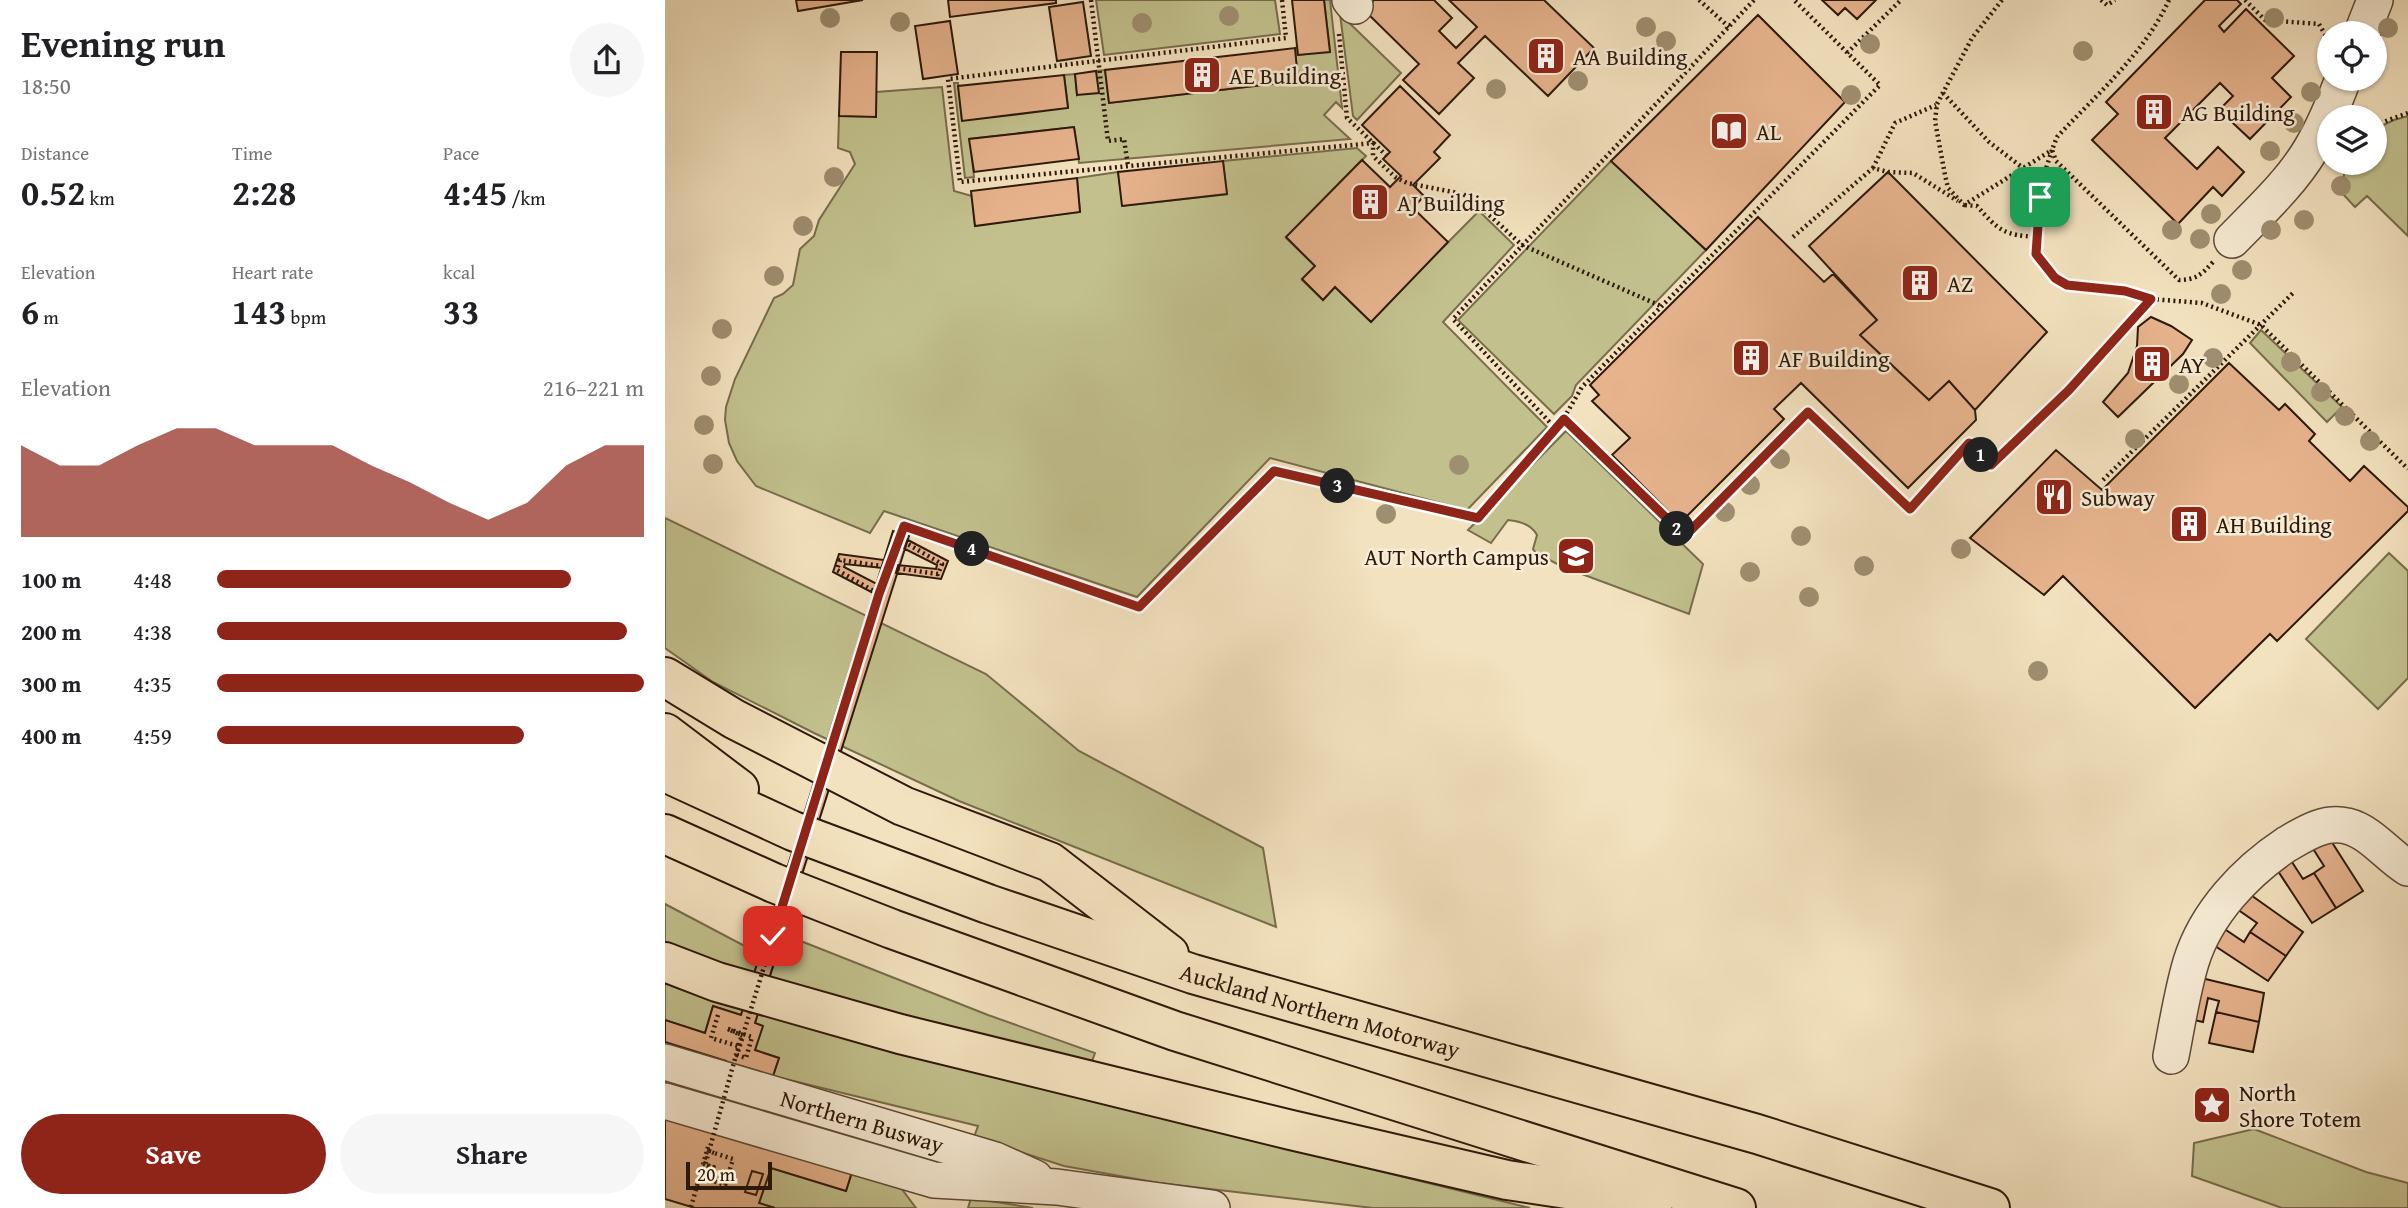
<!DOCTYPE html>
<html lang="en">
<head>
<meta charset="utf-8">
<style>
  :root { --surface:#fff; --page:#f6f6f6; --text:#202124; --muted:#757577; --accent:#8f2418 }
  body { margin:0; font-family:"Gentium Book Plus",serif; background:var(--page); color:var(--text); height:100vh; display:flex; flex-direction:column; font-size:26px; white-space:nowrap }
  * { box-sizing:border-box; margin:0 }
  p { font-size:23px; color:var(--muted) }
  .icon { flex:none; width:38px; height:38px; fill:none; stroke:currentColor; stroke-width:2; stroke-linecap:round; stroke-linejoin:round }
  .map { position:relative; flex:1; overflow:hidden }
  .sheet { display:flex; flex-direction:column; background:var(--surface); width:665px }
  .sheet>* { flex:none }
  .controls { position:absolute; left:1652px; top:21px; display:grid; gap:14px }
  .controls a { display:grid; place-items:center; width:70px; height:70px; border-radius:50%; background:var(--surface); box-shadow:0 2px 5px #0004; font-size:35px }
  .scale { position:absolute; left:21px; bottom:18px; width:86px; box-sizing:border-box; padding-left:7px; border:4px solid #2e190a; border-top:0; font-size:19px; line-height:24px; white-space:nowrap; color:#2e190a; -webkit-text-stroke:5px #f7ecd5; paint-order:stroke }
  .pin { position:absolute; display:grid; place-items:center; width:60px; height:60px; color:#fff; margin:-30px; border-radius:14px; box-shadow:0 4px 10px #0006 }
  .km { position:absolute; width:35px; height:35px; margin:-18px; border-radius:50%; background:#222; color:#fff; font-size:19px; line-height:35px; text-align:center }
  .round { display:grid; place-items:center; flex:none; width:74px; height:74px; border-radius:37px; background:var(--page) }
  .head { display:flex; align-items:center; justify-content:space-between; height:119px; padding:0 21px }
  h1 { font-size:38px; font-weight:600; line-height:52px }
  .metrics { display:grid; grid-template-columns:repeat(3,1fr); gap:10px; height:119px; padding:7px 21px }
  .metrics div { display:grid; align-content:center }
  .metrics b { font-size:35px; font-weight:600 }
  .metrics small { font-size:19px; font-weight:400 }
  .metrics p { font-size:19px }
  .chart { height:196px; padding:14px 21px }
  .chart p { display:flex; justify-content:space-between }
  .chart svg { width:100%; height:126px; margin-top:7px; fill:var(--accent); opacity:.7 }
  .primary-button { display:flex; gap:14px; margin-top:auto; padding:14px 21px }
  .primary-button a { flex:1; height:80px; border-radius:42px; background:var(--accent); color:#fff; font-size:28px; font-weight:600; line-height:80px; text-align:center }
  .primary-button a+a { background:var(--page); color:var(--text) }
  ul { padding:0 21px; list-style:none; font-size:23px }
  li { display:grid; grid-template-columns:112px 84px 1fr; align-items:center; height:52px }
  li i { height:18px; border-radius:9px; background:var(--accent) }
  main { display:flex; flex:1; min-height:0 }
  .map>svg:first-child { display:block }
  .green { fill:#c2c18e; stroke:#786d4c; stroke-width:2 }
  .building { fill:#e6b38d; stroke:#2e190a; stroke-width:2 }
  .lines { fill:none; stroke-linecap:round; stroke-linejoin:round }
  .minor-casing { stroke:#5f4b37; stroke-width:38 }
  .highway-casing { stroke:#2e190a; stroke-width:42 }
  .path { stroke:#2e190a; stroke-width:4.5; stroke-dasharray:2 3.5; stroke-linecap:butt }
  .minor { stroke:#f7ecd5; stroke-width:35 }
  .highway { stroke:#f3e2bf; stroke-width:38 }
  .path-bridge { stroke:#2e190a; stroke-width:4.5; stroke-dasharray:2 3.5; stroke-linecap:butt }
  .tree { fill:#9f8f71 }
  .route-casing { stroke:#fff; stroke-width:14 }
  .route { stroke:#8f2418; stroke-width:9 }
  .labels { text-anchor:middle; dominant-baseline:central; stroke-width:5; stroke-linejoin:round; paint-order:stroke }
  .poi-label { font-size:23px; fill:#2e190a; stroke:#f7ecd5; text-anchor:start }
  .street-label { font-size:23px; fill:#2e190a; stroke:#f7ecd5 }
</style>
</head>
<body>
<main>
<section class="sheet">
<div class="head"><div><h1>Evening run</h1><p>18:50</p></div><a class="round"><svg class="icon" aria-label="share" viewBox="0 0 24 24"><path d="M12 15V3M7 8l5-5 5 5M5 13v7h14v-7"/></svg></a></div>
<div class="metrics">
<div><p>Distance</p><b>0.52<small> km</small></b></div>
<div><p>Time</p><b>2:28</b></div>
<div><p>Pace</p><b>4:45<small> /km</small></b></div>
</div>
<div class="metrics">
<div><p>Elevation</p><b>6<small> m</small></b></div>
<div><p>Heart rate</p><b>143<small> bpm</small></b></div>
<div><p>kcal</p><b>33</b></div>
</div>
<div class="chart"><p><span>Elevation</span>216–221 m</p>
<svg viewBox="0 0 160 44" preserveAspectRatio="none"><path d="M0 44V12L10 19L20 19L30 12L40 6L50 6L60 12L70 12L80 12L90 19L100 25L110 32L120 38L130 32L140 19L150 12L160 12V44z"/></svg>
</div>
<ul>
<li><b>100 m</b>4:48<i style="width:83%"></i></li>
<li><b>200 m</b>4:38<i style="width:96%"></i></li>
<li><b>300 m</b>4:35<i style="width:100%"></i></li>
<li><b>400 m</b>4:59<i style="width:72%"></i></li>
</ul>
<div class="primary-button"><a>Save</a><a>Share</a></div>
</section>
<div class="map">
<svg width="1743" height="1208" viewBox="0 0 1743 1208">
  <rect width="100%" height="100%" fill="#f3e2bf"/>
  <filter id="stains"><feTurbulence type="fractalNoise" baseFrequency=".00286" numOctaves="4"/><feColorMatrix values="0 0 0 0 .2 0 0 0 0 .09 0 0 0 0 .02 0 0 0 .5 -.17"/></filter>
  <radialGradient id="worn" r=".72"><stop offset=".6" stop-color="#630" stop-opacity="0"/><stop offset="1" stop-color="#630" stop-opacity=".3"/></radialGradient>
  <path class="green" d="M431,0H610L615,34L439,55Z
    M659,0H665L677,108L671,102L659,115L685,139L414,163L409,127L305,139L309,177L300,178L289,83H293L297,120L403,107L399,75L410,74L412,95L431,71L440,70L444,103L633,81L630,48L632,47L634,55L665,51Z
    M675,14L736,73L692,120L688,116Z
    M277,87L289,191L307,196L310,225L415,212L412,178L453,172L458,206L562,194L558,161L692,148L701,156L621,238L650,266L637,280L658,300L670,287L705,321L814,211L849,245L778,322L882,427L802,510L605,458L472,597L219,511L205,533L91,486L72,461L64,443L60,420L61,407L70,379L109,298L118,294L128,285L135,249L149,236L154,220L190,164L185,152L173,148L174,116L211,92Z
    M1743,116V236L1702,196L1690,207L1676,192L1681,163H1710V129L1729,120Z
    M946,161L1041,250L911,385L907,396L889,414L793,320Z
    M1596,330L1677,407L1662,422L1585,343Z
    M901,431L1038,564L1024,614L898,567L871,553L868,549L872,535C866,524 854,521 843,520L826,543L803,530Z
    M0,518L321,674L414,751L598,848L611,927L294,801L149,733L48,682L0,648Z
    M1724,553L1743,571V678L1713,709L1641,639Z
    M0,904L95,954L87,981L0,947Z
    M118,934L323,1015L430,1053L424,1069L102,986Z
    M0,978L79,1005L76,1015L48,1006L40,1033L0,1020Z
    M94,1010L327,1076L865,1208H708L494,1183L399,1166L309,1137L313,1126L108,1076L114,1058L90,1050L97,1026L90,1023Z
    M1589,1129L1701,1172L1743,1183V1208H1617L1527,1176L1529,1143Z
    M106,1168L181,1191L187,1172L236,1188L251,1208H110L94,1203Z
    M306,1198L368,1208H303Z"/>
  <path class="building" d="M131,0H198L133,11Z
    M283,0H391V3L285,17Z
    M627,0H659L665,52L633,55Z
    M709,0H769L787,18L774,31L791,48L812,27L784,0H879L929,48L883,96L820,36L793,63L809,78L774,114L738,80L754,64L699,10Z
    M1157,0H1211L1192,19L1180,8L1173,15Z
    M1540,0H1572L1576,4L1554,26L1559,32L1581,9L1629,56L1607,78L1626,97L1585,139L1554,110L1568,96L1555,83L1500,138L1532,169L1553,147L1579,172L1557,196L1548,187L1513,224L1427,140L1453,114L1441,102Z
    M418,2L426,56L392,61L384,7Z
    M1093,15L1180,102L1041,250L946,161Z
    M285,21L293,74L258,79L250,26Z
    M630,48L633,81L444,103L440,70Z
    M176,52H212L211,117L174,116Z
    M431,71L434,93L412,95L410,74Z
    M399,75L403,108L297,121L293,86Z
    M735,86L785,135L769,152L775,158L748,185L759,196L748,208L783,242L706,322L670,287L658,300L637,279L650,266L621,237L697,160L725,187L736,176L718,159L725,152L697,125Z
    M409,127L414,159L309,172L304,139Z
    M558,161L562,194L457,206L453,172Z
    M1223,172L1382,332L1310,410L1284,381L1264,400L1195,335L1212,320L1144,246Z
    M412,178L415,212L310,226L306,191Z
    M1093,217L1159,282L1168,274L1212,320L1195,335L1264,400L1284,381L1310,410L1311,420L1243,488L1136,383L1109,409L1119,419L1015,523L947,455L965,438L927,401L934,395L925,385Z
    M1486,317L1506,326L1527,340L1518,354L1453,417L1438,402L1463,373L1472,346L1473,327Z
    M1564,363L1614,410L1620,404L1650,434L1644,441L1685,481L1699,466L1743,507V511L1612,641L1605,634L1530,708L1398,576L1379,595L1305,538L1391,450L1437,490Z
    M228,531L244,536L90,1023L98,1026L90,1050L114,1058L108,1076L76,1066L56,1131L187,1172L181,1191L106,1168L94,1203L110,1208H30L0,1199V1114L40,1127L61,1061L0,1042V1020L40,1033L48,1006L76,1015Z
    M241,539L283,561L276,579L231,573L233,565L271,569L272,565L238,548Z
    M174,554L219,560L217,568L180,564L179,567L212,584L210,594L168,572Z
    M1661,833L1698,891L1671,908L1649,873L1659,866L1645,844Z
    M1625,859L1638,879L1649,873L1671,908L1647,923L1611,868Z
    M1583,893L1638,932L1621,956L1585,932L1592,923L1572,909Z
    M1558,928L1579,942L1585,932L1621,956L1603,981L1547,944Z
    M1532,977L1599,993L1594,1022L1551,1012L1554,1001L1543,998L1538,1022L1529,1020Z
    M1551,1012L1594,1022L1588,1052L1544,1043Z
    M87,1171L98,1174L91,1195L80,1192Z"/>
  <g class="lines">
    <defs>
      <g id="minor">
        <path d="M685,0L690,6"/>
        <path d="M1697,33L1710,0"/>
        <path d="M1567,240C1594,212 1626,183 1646,149C1660,126 1669,103 1678,79"/>
        <path d="M1506,1056C1512,1025 1517,992 1526,962C1541,913 1581,871 1622,844C1641,833 1659,821 1682,826C1706,832 1722,855 1743,868"/>
        <path id="s1" d="M0,1062L330,1160L370,1178"/>
        <path d="M0,1101L269,1180L392,1187L547,1208"/>
      </g>
      <g id="highway">
        <path d="M0,677L69,719L238,806L385,862L504,954"/>
        <path d="M0,733L74,789"/>
        <path id="s2" d="M0,772L128,831L323,904L528,974L1092,1134L1325,1208"/>
        <path d="M0,834L109,883L227,929L510,1031L1071,1208"/>
        <path d="M0,962L52,982L235,1034L626,1130L842,1180L988,1202"/>
      </g>
    </defs>
    <use href="#minor" class="minor-casing"/>
    <use href="#highway" class="highway-casing"/>
    <path class="path" d="M426,0L443,141L459,139L463,166
      M617,0L621,38L283,79L295,182L708,143V156L730,177L742,183L798,194L810,202L857,245L996,306
      M1034,0L1064,27
      M1337,0L1307,38L1272,104L1270,121L1280,175L1283,188L1299,205L1387,150
      M1436,0L1442,5L1450,0
      M1504,0C1480,53 1431,95 1392,137L1387,150L1391,161L1514,280C1531,280 1537,274 1548,262
      M1580,0L1600,20L1654,24L1661,36L1660,55
      M674,34L682,118L722,156
      M1182,53L1236,0
      M1278,93L1324,142L1358,168
      M1710,125L1743,113
      M1387,150L1378,178L1371,254L1390,277L1402,285L1460,291L1486,299
      M1208,168L1230,123L1271,105
      M1300,205L1312,206C1334,231 1339,235 1372,237
      M1128,237L1208,168L1223,172L1248,173L1293,201
      M899,419L1020,536L1143,412L1245,509L1304,442L1326,465L1404,390L1486,299L1537,303L1596,325L1743,469
      M892,430L788,319L1089,0
      M1438,480L1628,293
      M234,539L277,564L273,574L175,560L172,570L214,594C223,571 230,548 239,526L474,607L609,471L813,518L892,430L917,387L1215,85L1129,0
      M53,1015L46,1038L73,1046
      M63,1029L87,1037L81,1058L72,1055L78,1036Z
      M38,1164L51,1168
      M34,1176L60,1185L68,1159L49,1153
      M26,1207L43,1147"/>
    <use href="#minor" class="minor"/>
    <use href="#highway" class="highway"/>
    <path class="path-bridge" d="M63,1029L78,1035L214,594
      M44,1151L40,1165L51,1168
      M49,1153L44,1151L77,1034"/>
  </g>
  <g class="tree">
    <circle cx="564" cy="16" r="10"/>
    <circle cx="165" cy="18" r="10"/>
    <circle cx="1609" cy="18" r="10"/>
    <circle cx="235" cy="22" r="10"/>
    <circle cx="477" cy="23" r="10"/>
    <circle cx="981" cy="27" r="10"/>
    <circle cx="1723" cy="28" r="10"/>
    <circle cx="1001" cy="41" r="10"/>
    <circle cx="1205" cy="44" r="10"/>
    <circle cx="1418" cy="51" r="10"/>
    <circle cx="913" cy="81" r="10"/>
    <circle cx="831" cy="89" r="10"/>
    <circle cx="1646" cy="92" r="10"/>
    <circle cx="1186" cy="95" r="10"/>
    <circle cx="1629" cy="123" r="10"/>
    <circle cx="1605" cy="151" r="10"/>
    <circle cx="169" cy="177" r="10"/>
    <circle cx="1676" cy="186" r="10"/>
    <circle cx="1546" cy="214" r="10"/>
    <circle cx="1639" cy="220" r="10"/>
    <circle cx="138" cy="226" r="10"/>
    <circle cx="1507" cy="230" r="10"/>
    <circle cx="1606" cy="230" r="10"/>
    <circle cx="1535" cy="239" r="10"/>
    <circle cx="1577" cy="270" r="10"/>
    <circle cx="109" cy="276" r="10"/>
    <circle cx="1556" cy="294" r="10"/>
    <circle cx="57" cy="329" r="10"/>
    <circle cx="1548" cy="358" r="10"/>
    <circle cx="1626" cy="362" r="10"/>
    <circle cx="46" cy="376" r="10"/>
    <circle cx="1514" cy="384" r="10"/>
    <circle cx="1656" cy="392" r="10"/>
    <circle cx="1680" cy="416" r="10"/>
    <circle cx="39" cy="425" r="10"/>
    <circle cx="1470" cy="439" r="10"/>
    <circle cx="1705" cy="441" r="10"/>
    <circle cx="1115" cy="459" r="10"/>
    <circle cx="48" cy="464" r="10"/>
    <circle cx="794" cy="465" r="10"/>
    <circle cx="1085" cy="485" r="10"/>
    <circle cx="1060" cy="512" r="10"/>
    <circle cx="721" cy="514" r="10"/>
    <circle cx="1136" cy="536" r="10"/>
    <circle cx="1296" cy="549" r="10"/>
    <circle cx="1199" cy="566" r="10"/>
    <circle cx="1085" cy="572" r="10"/>
    <circle cx="1144" cy="597" r="10"/>
    <circle cx="1373" cy="671" r="10"/>
  </g>
  <g class="lines">
    <defs>
      <path id="route" d="M108,936L214,594L239,526L474,607L609,471L813,518L899,419L1020,536L1143,412L1245,509L1304,443L1326,465L1404,390L1486,299L1460,291L1402,285L1390,278L1371,254L1375,197"/>
    </defs>
    <use href="#route" class="route-casing"/>
    <use href="#route" class="route"/>
  </g>
  <defs>
    <symbol id="building-square" viewBox="-11 -11 22 22"><rect x="-9" y="-9" width="18" height="18" rx="4" fill="#8f2418" stroke="#f7ecd5"/><path d="M-4-6H4V6H1V3H-1V6H-4ZM-2.5-4.3h1.7v1.8h-1.7ZM.8-4.3h1.7v1.8H.8ZM-2.5-1h1.7V.8h-1.7ZM.8-1h1.7V.8H.8Z" fill="#fff"/></symbol>
    <symbol id="library-square" viewBox="-11 -11 22 22"><rect x="-9" y="-9" width="18" height="18" rx="4" fill="#8f2418" stroke="#f7ecd5"/><path d="M-6-4Q-3-5.5-.7-3.5V5Q-3 3-6 4ZM6-4Q3-5.5 .7-3.5V5Q3 3 6 4Z" fill="#fff"/></symbol>
    <symbol id="restaurant-square" viewBox="-11 -11 22 22"><rect x="-9" y="-9" width="18" height="18" rx="4" fill="#8f2418" stroke="#f7ecd5"/><path d="M-5-6h1v4h1v-4h1v4h1v-4h1v5L-1.5 .5V6h-2V.5L-5-1ZM5-6V6H3V1.5H1.5Q1.5-4 5-6Z" fill="#fff"/></symbol>
    <symbol id="university-square" viewBox="-11 -11 22 22"><rect x="-9" y="-9" width="18" height="18" rx="4" fill="#8f2418" stroke="#f7ecd5"/><path d="M0-5L7-2L0 1L-7-2ZM-4 1L0 2.5L4 1V4Q0 6-4 4Z" fill="#fff"/></symbol>
    <symbol id="sight-square" viewBox="-11 -11 22 22"><rect x="-9" y="-9" width="18" height="18" rx="4" fill="#8f2418" stroke="#f7ecd5"/><path d="M0-6L1.8-2.2L6-1.7L2.9 1.2L3.7 5.4L0 3.3L-3.7 5.4L-2.9 1.2L-6-1.7L-1.8-2.2Z" fill="#fff"/></symbol>
  </defs>
  <g fill-rule="evenodd">
    <use href="#building-square" x="859" y="34" width="44" height="44"/>
    <use href="#building-square" x="515" y="53" width="44" height="44"/>
    <use href="#building-square" x="1467" y="90" width="44" height="44"/>
    <use href="#library-square" x="1042" y="109" width="44" height="44"/>
    <use href="#building-square" x="683" y="180" width="44" height="44"/>
    <use href="#building-square" x="1233" y="261" width="44" height="44"/>
    <use href="#building-square" x="1064" y="336" width="44" height="44"/>
    <use href="#building-square" x="1465" y="342" width="44" height="44"/>
    <use href="#restaurant-square" x="1367" y="475" width="44" height="44"/>
    <use href="#building-square" x="1502" y="502" width="44" height="44"/>
    <use href="#university-square" x="889" y="534" width="44" height="44"/>
    <use href="#sight-square" x="1525" y="1083" width="44" height="44"/>
  </g>
  <g class="labels">
    <g class="poi-label">
      <text x="908" y="56">AA Building</text>
      <text x="564" y="75">AE Building</text>
      <text x="1516" y="112">AG Building</text>
      <text x="1091" y="131">AL</text>
      <text x="732" y="202">AJ Building</text>
      <text x="1282" y="283">AZ</text>
      <text x="1113" y="358">AF Building</text>
      <text x="1514" y="364">AY</text>
      <text x="1416" y="497">Subway</text>
      <text x="1551" y="524">AH Building</text>
      <text x="884" y="556" text-anchor="end">AUT North Campus</text>
      <text x="1574" y="1092">North<tspan x="1574" dy="26">Shore Totem</tspan></text>
    </g>
    <g class="street-label">
      <text stroke="none"><textPath href="#s2" startOffset="698">Auckland Northern Motorway</textPath></text>
      <text stroke="none"><textPath href="#s1" startOffset="206">Northern Busway</textPath></text>
    </g>
  </g>
  <rect width="100%" height="100%" filter="url(#stains)"/>
  <rect width="100%" height="100%" fill="url(#worn)"/>
</svg>
<div class="controls">
<a><svg class="icon" aria-label="locate" viewBox="0 0 24 24"><circle cx="12" cy="12" r="6"/><path d="M12 2v4M12 18v4M2 12h4M18 12h4"/></svg></a>
<a><svg class="icon" aria-label="layers" viewBox="0 0 24 24"><path d="M12 4l9 5-9 5-9-5zM3 14l9 5 9-5"/></svg></a>
</div>
<div class="scale">20 m</div>
<div class="pin" style="left:1375px;top:197px;background:#1e9e55"><svg class="icon" aria-label="arrive" viewBox="0 0 24 24"><path d="M6 21V4h12l-3 4 3 4H6"/></svg></div>
<div class="pin" style="left:108px;top:936px;background:#d93025"><svg class="icon" aria-label="check" viewBox="0 0 24 24"><path d="M5 12l5 5 9-10"/></svg></div>
<b class="km" style="left:1316px;top:455px">1</b>
<b class="km" style="left:1012px;top:529px">2</b>
<b class="km" style="left:673px;top:486px">3</b>
<b class="km" style="left:307px;top:549px">4</b>
</div>
</main>
</body>
</html>
